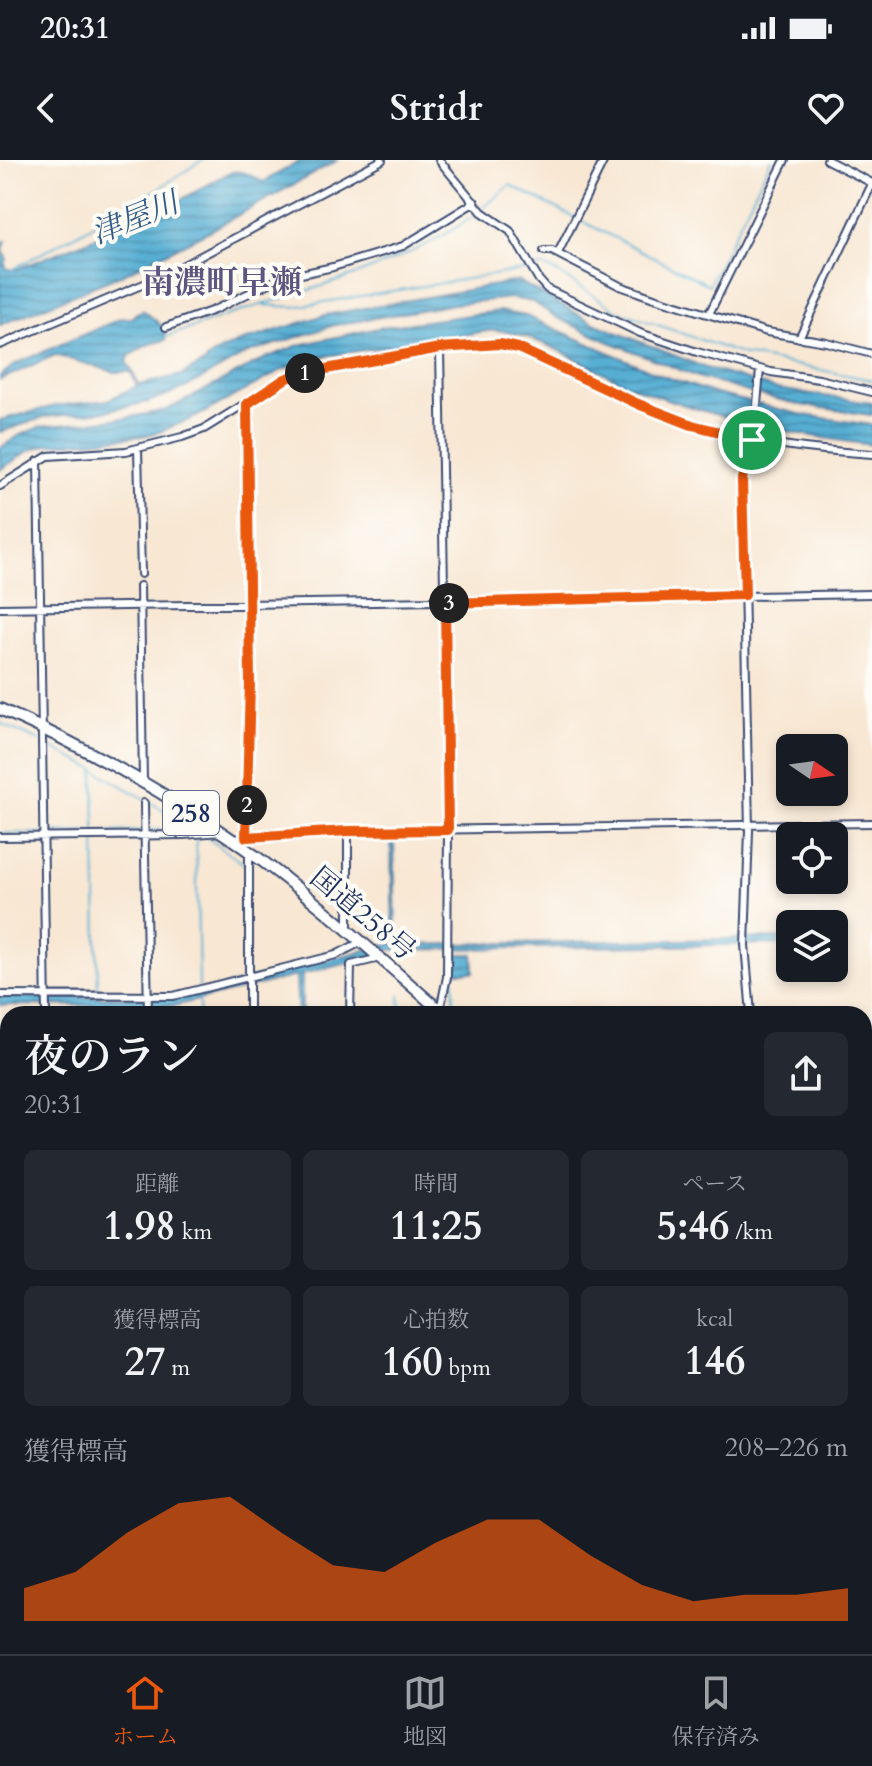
<!DOCTYPE html>
<html lang="ja">
<head>
<meta charset="utf-8">
<style>
  :root { --surface:#171b24; --page:#242831; --text:#f1f3f6; --muted:#9ea1a6; --line:#363941; --accent:#ea580c }
  body { margin:0; font-family:Cardo,"Noto Serif JP",serif; background:var(--page); color:var(--text); height:100vh; display:flex; flex-direction:column; font-size:30px; white-space:nowrap }
  * { box-sizing:border-box; margin:0 }
  p { font-size:26px; color:var(--muted) }
  .icon { flex:none; width:44px; height:44px; fill:none; stroke:currentColor; stroke-width:2; stroke-linecap:round; stroke-linejoin:round }
  .map { position:relative; flex:1; overflow:hidden }
  .panel { position:absolute; left:0px; top:846px; width:872px; height:648px; display:flex; flex-direction:column; background:var(--surface); border-radius:24px 24px 0 0; box-shadow:0 4px 12px #0003 }
  .panel>* { flex:none }
  .needle { width:52px; rotate:103deg }
  .controls { position:absolute; left:776px; top:574px; display:grid; gap:16px }
  .controls a { display:grid; place-items:center; width:72px; height:72px; border-radius:12px; background:var(--surface); box-shadow:0 4px 12px #0003; font-size:40px }
  .pin { position:absolute; display:grid; place-items:center; width:68px; height:68px; color:#fff; margin:-34px; border:4px solid #fff; border-radius:50%; box-shadow:0 2px 8px #0007 }
  .km { position:absolute; width:40px; height:40px; margin:-20px; border-radius:50%; background:#222; color:#fff; font-size:22px; line-height:40px; text-align:center }
  .round { display:grid; place-items:center; flex:none; width:84px; height:84px; border-radius:12px; background:var(--page) }
  .head { display:flex; align-items:center; justify-content:space-between; height:136px; padding:0 24px }
  h1 { font-size:44px; font-weight:600; line-height:60px }
  .figures { display:grid; grid-template-columns:repeat(3,1fr); gap:12px; height:136px; padding:8px 24px }
  .figures div { display:grid; align-content:center; border-radius:12px; background:var(--page); text-align:center }
  .figures b { font-size:40px; font-weight:600 }
  .figures small { font-size:22px; font-weight:400 }
  .figures p { font-size:22px }
  .chart { height:224px; padding:16px 24px }
  .chart p { display:flex; justify-content:space-between }
  .chart svg { width:100%; height:144px; margin-top:8px; fill:var(--accent); opacity:.7 }
  .status { display:flex; justify-content:space-between; align-items:center; height:56px; padding:0 40px; background:var(--surface); direction:ltr }
  .status svg { height:22px; fill:currentColor }
  header { display:flex; justify-content:space-between; align-items:center; height:104px; padding:0 24px; background:var(--surface); font-size:36px; font-weight:600 }
  .dock { display:flex; justify-content:space-around; align-items:center; height:112px; border-top:2px solid var(--line); background:var(--surface); font-size:22px; color:var(--muted) }
  .dock a { display:grid; justify-items:center; gap:4px }
  .dock .current { color:var(--accent) }
  .map>svg:first-child { display:block }
  .water { fill:url(#water-rules); stroke:#386e98; stroke-width:2 }
  .lines { fill:none; stroke-linecap:round; stroke-linejoin:round }
  .stream { stroke:#56aed3; stroke-width:2 }
  .minor-casing { stroke:#3c4b70; stroke-width:10 }
  .trunk-casing { stroke:#3c4b70; stroke-width:14 }
  .minor { stroke:#fff; stroke-width:6 }
  .trunk { stroke:#fff; stroke-width:10 }
  .route-casing { stroke:#fff; stroke-width:16 }
  .route { stroke:#ea580c; stroke-width:10 }
  .labels { text-anchor:middle; dominant-baseline:central; stroke-width:8; stroke-linejoin:round; paint-order:stroke }
  .shield { fill:#fdfcf7; stroke:#5f6c8c; stroke-width:2 }
  .shield-label { font-size:26px; font-weight:bold; fill:#1b2f5e }
  .street-label { font-size:28px; fill:#1b2f5e; stroke:#fdfcf7 }
  .water-label { font-size:30px; font-style:italic; fill:#305b87; stroke:#fdfcf7 }
  .quarter-label { font-size:32px; font-weight:bold; fill:#5d5681; stroke:#fdfcf7 }
</style>
</head>
<body>
<div class="status"><b>20:31</b><svg viewBox="0 0 49 12"><path d="M0 12V9h3v3zM5 12V6h3v6zM10 12V3h3v9zM15 12V0h3v12zM26 1h20v11H26zM47 4h2v5h-2z"/></svg></div>
<header><svg class="icon" aria-label="back" viewBox="0 0 24 24"><path d="M15 5l-7 7 7 7"/></svg>Stridr<svg class="icon" aria-label="heart" viewBox="0 0 24 24"><path d="M12 20l-8-8c-3-5 5-10 8-4 3-6 11-1 8 4z"/></svg></header>
<div class="map">
<svg width="872" height="1494" viewBox="0 0 872 1494">
  <defs>
    <pattern id="water-rules" width="6" height="5" patternUnits="userSpaceOnUse" patternTransform="scale(2)"><rect width="6" height="5" fill="#56aed3"/><path d="M0 2.5h6" fill="none" stroke="#468eae"/></pattern>
  </defs>
  <rect width="100%" height="100%" fill="#fdfcf7"/>
  <filter id="ink" filterUnits="userSpaceOnUse"><feTurbulence type="fractalNoise" baseFrequency=".0125" numOctaves="2"/><feDisplacementMap in="SourceGraphic" scale="16" xChannelSelector="R" yChannelSelector="G"/><feConvolveMatrix kernelMatrix="1 2 1 2 8 2 1 2 1" color-interpolation-filters="sRGB"/></filter>
  <filter id="wash" filterUnits="userSpaceOnUse"><feTurbulence type="fractalNoise" baseFrequency=".006" numOctaves="4" result="noise"/><feDisplacementMap in="SourceGraphic" scale="32" xChannelSelector="R" yChannelSelector="G"/><feGaussianBlur stdDeviation="1.8" result="paint"/><feColorMatrix in="noise" values="0 0 0 0 0 0 0 0 0 0 0 0 0 0 0 0 0 1.4 0 .05"/><feComposite in="paint" operator="in"/></filter>
  <g filter="url(#wash)">
    <rect width="100%" height="100%" fill="#f8e7d3"/>
    <path class="water" d="M302,0H338L211,70L119,116L0,165V83L6,81L3,90L7,100L4,102L7,109L15,110L159,52L229,13C244,8 251,17 263,22Z
      M518,121L596,164L706,208L777,229L872,243V255L801,245L748,232L698,217L605,180L558,158L533,142L511,138L454,144L335,165L248,193L185,228L148,242L105,251L45,257L0,272V260L55,246L108,240L137,226L131,212H115L55,195L0,220V216L17,203L122,158H133L135,154L143,150C152,159 167,164 166,180L147,185L129,196L127,202L139,225L182,215L204,203L214,194L237,183L325,155Z
      M499,151L526,156L663,216L716,234L803,255L872,265V285C790,275 706,256 629,225C590,208 535,172 494,170L313,198L282,210L198,256L162,271L144,276L46,285L30,290L0,310V288L20,275L40,267L126,258L167,250L266,198L299,185L383,167Z
      M391,677H394L396,785L790,778V784L388,790L382,795L302,814V854H298L296,816L173,846L0,845V837H182L393,783Z
      M456,794H473L474,812H456Z"/>
    <g class="lines">
      <path class="stream" d="M482,49L510,25L709,125L771,0
        M536,107H545L558,113L618,151L744,195L872,220
        M11,113L13,109L155,31L202,0
        M263,145L293,147L529,109
        M165,177C191,169 215,159 241,151C323,126 407,104 478,53
        M0,563L39,581
        M46,585L94,609L197,670
        M94,611L95,672
        M147,670H193
        M0,673H41
        M47,673L141,671
        M205,676L244,704
        M196,677L199,827
        M95,680L98,832
        M453,795L454,847L463,854
        M400,835L401,854
        M199,841V854
        M0,931L8,933
        M0,1008L8,1014
        M864,1078L872,1083
        M0,1134L8,1140
        M0,1192L8,1187
        M0,1235L5,1229L8,1232
        M0,1353L8,1342"/>
    </g>
  </g>
  <g filter="url(#ink)">
    <g class="lines">
      <defs>
        <path id="minor" d="M439,0L482,52L510,71L539,120L547,129L640,173L697,192L771,212L819,219L872,232
          M827,0L872,23
          M544,91H552L620,126L654,138L767,172L826,182L872,194
          M558,93L604,0
          M709,154L785,0
          M166,167L214,150L278,119L333,107L403,86L475,42
          M799,178L872,24
          M0,185L165,115L382,0
          M440,188L448,670L447,817L440,850
          M138,288L141,414
          M38,301L46,854
          M0,326L48,296L126,291L182,277L204,269L285,219L299,214C358,201 461,175 518,188C575,215 631,245 691,264C749,283 811,290 872,294
          M140,426L143,622
          M0,448L872,434
          M144,643L148,854
          M0,677L183,675L221,672
          M246,677L250,521L247,244
          M232,679L348,671L872,663
          M348,771V671
          M0,835L173,836L336,795L361,782
          M249,854V692
          M350,854L351,805L380,798
          M751,854L745,785L749,671L742,319L755,269L760,209
          M0,910H8
          M864,974H872
          M864,1037L872,1036
          M864,1108L872,1098
          M864,1339L872,1345
          M0,1359L8,1347
          M368,1486L380,1494
          M747,1486L759,1494
          M90,1494L96,1486
          M598,1494L603,1486
          M861,1494L872,1478"/>
        <path id="trunk" d="M0,549C81,585 160,629 233,680C308,732 376,795 444,854
          M864,1160L872,1164"/>
      </defs>
      <use href="#minor" class="minor-casing"/>
      <use href="#trunk" class="trunk-casing"/>
      <use href="#minor" class="minor"/>
      <use href="#trunk" class="trunk"/>
    </g>
  </g>
  <g class="lines" filter="url(#ink)">
    <defs>
      <path id="route" d="M500,184L518,188L638,244L692,265L752,280L742,319L745,435L445,443L448,670L348,671L246,677L250,521L247,244L285,219L299,214L440,188Z"/>
    </defs>
    <use href="#route" class="route-casing"/>
    <use href="#route" class="route"/>
  </g>
  <g class="labels">
    <rect class="shield" x="163" y="631" width="56" height="44" rx="6"/>
    <g class="shield-label">
      <text x="191" y="653">258</text>
    </g>
    <g class="street-label">
      <text transform="translate(363 754) rotate(40)">国道258号</text>
    </g>
    <g class="water-label">
      <text transform="translate(135 58) rotate(-22)">津屋川</text>
    </g>
    <g class="quarter-label">
      <text x="222" y="123">南濃町早瀬</text>
    </g>
  </g>
</svg>
<div class="controls">
<a><svg class="needle" viewBox="-14 -14 28 28"><path d="M0-13l5 13h-10z" fill="#e53935"/><path d="M0 13l5-13h-10z" fill="#9ea1a6"/></svg></a>
<a><svg class="icon" aria-label="locate" viewBox="0 0 24 24"><circle cx="12" cy="12" r="6"/><path d="M12 2v4M12 18v4M2 12h4M18 12h4"/></svg></a>
<a><svg class="icon" aria-label="layers" viewBox="0 0 24 24"><path d="M12 4l9 5-9 5-9-5zM3 14l9 5 9-5"/></svg></a>
</div>
<div class="pin" style="left:752px;top:280px;background:#1e9e55"><svg class="icon" aria-label="arrive" viewBox="0 0 24 24"><path d="M6 21V4h12l-3 4 3 4H6"/></svg></div>
<b class="km" style="left:305px;top:213px">1</b>
<b class="km" style="left:247px;top:645px">2</b>
<b class="km" style="left:449px;top:443px">3</b>
<section class="panel">
<div class="head"><div><h1>夜のラン</h1><p>20:31</p></div><a class="round"><svg class="icon" aria-label="share" viewBox="0 0 24 24"><path d="M12 15V3M7 8l5-5 5 5M5 13v7h14v-7"/></svg></a></div>
<div class="figures">
<div><p>距離</p><b>1.98<small> km</small></b></div>
<div><p>時間</p><b>11:25</b></div>
<div><p>ペース</p><b>5:46<small> /km</small></b></div>
</div>
<div class="figures">
<div><p>獲得標高</p><b>27<small> m</small></b></div>
<div><p>心拍数</p><b>160<small> bpm</small></b></div>
<div><p>kcal</p><b>146</b></div>
</div>
<div class="chart"><p><span>獲得標高</span>208–226 m</p>
<svg viewBox="0 0 160 44" preserveAspectRatio="none"><path d="M0 44V34L10 29L20 17L30 8L40 6L50 17L60 27L70 29L80 20L90 13L100 13L110 24L120 33L130 38L140 36L150 36L160 34V44z"/></svg>
</div>
</section>
</div>
<nav class="dock">
<a class="current"><svg class="icon" aria-label="home" viewBox="0 0 24 24"><path d="M3 11l9-7 9 7M6 9v11h12V9"/></svg>ホーム</a>
<a><svg class="icon" aria-label="map" viewBox="0 0 24 24"><path d="M3 6l6-2 6 2 6-2v14l-6 2-6-2-6 2zM9 4v14M15 6v14"/></svg>地図</a>
<a><svg class="icon" aria-label="saved" viewBox="0 0 24 24"><path d="M7 4h10v16l-5-4-5 4z"/></svg>保存済み</a>
</nav>
</body>
</html>
